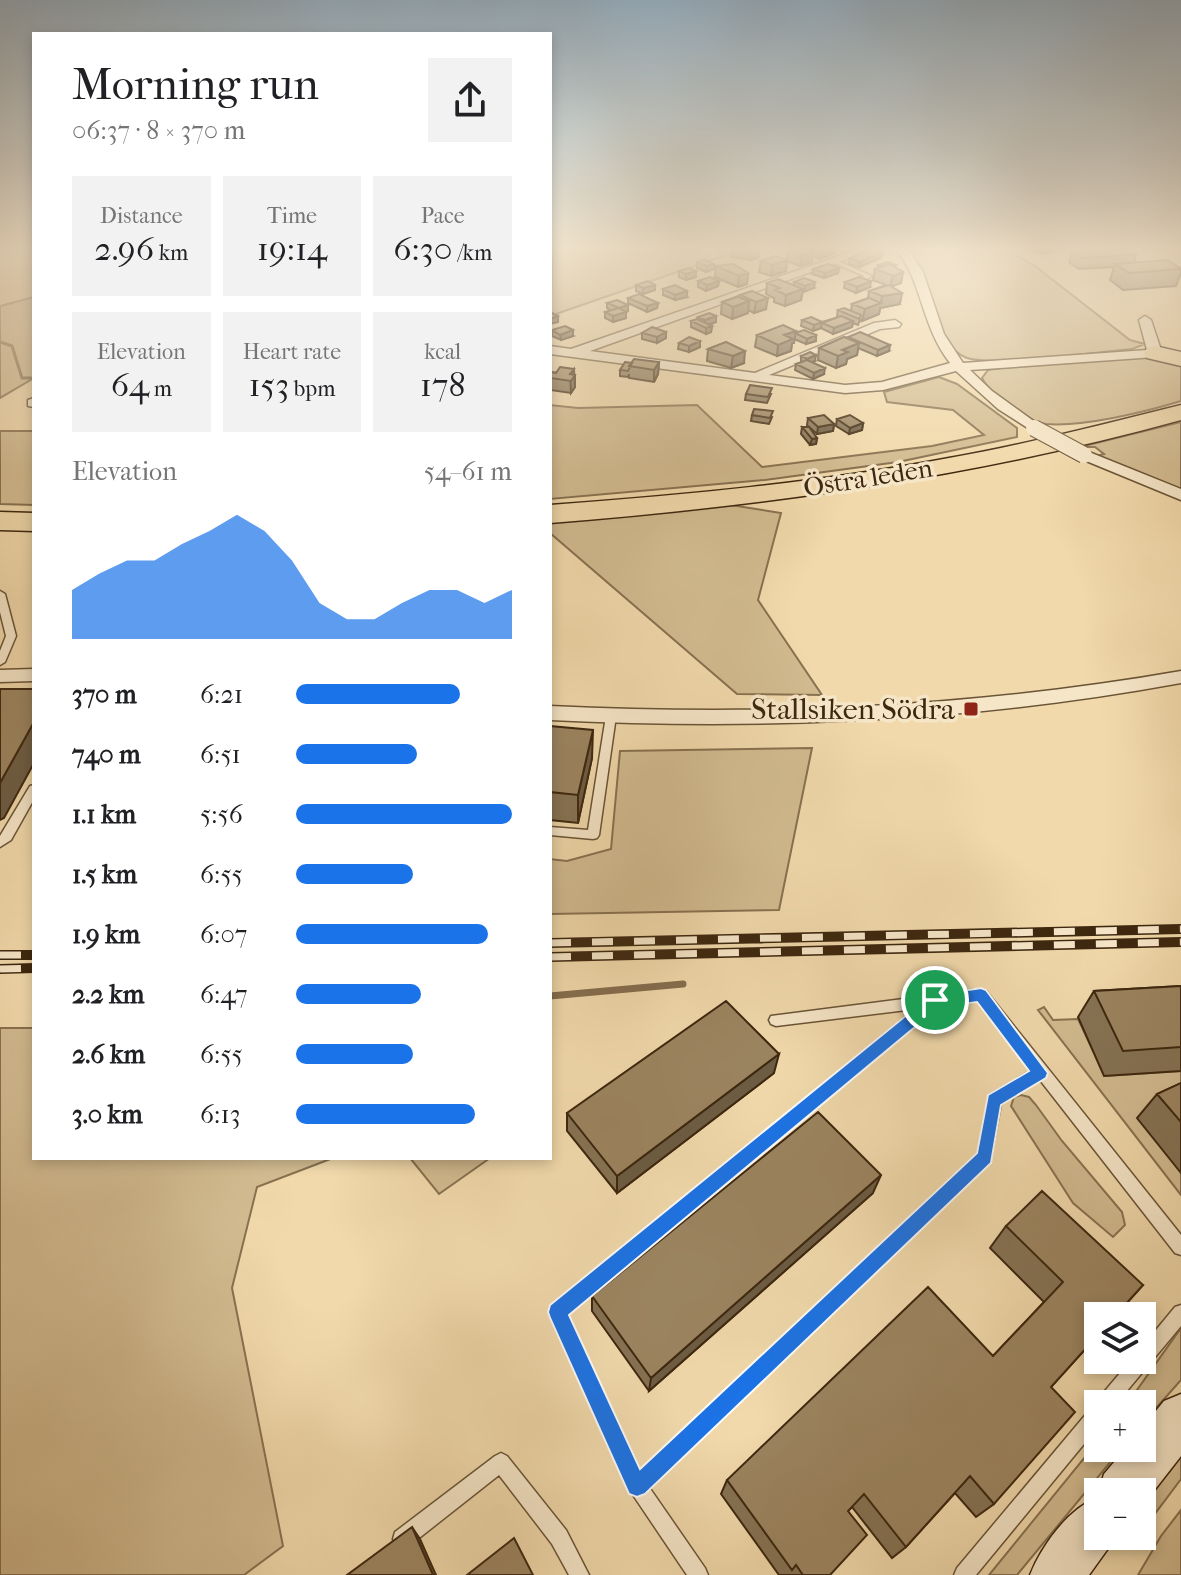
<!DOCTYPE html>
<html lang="en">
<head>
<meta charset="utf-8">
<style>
  :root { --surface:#fff; --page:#f2f2f2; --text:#202124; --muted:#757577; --accent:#1a73e8 }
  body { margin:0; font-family:"IM FELL French Canon",serif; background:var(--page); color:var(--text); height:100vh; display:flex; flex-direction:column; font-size:30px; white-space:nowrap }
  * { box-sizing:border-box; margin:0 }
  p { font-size:26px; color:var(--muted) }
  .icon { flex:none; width:44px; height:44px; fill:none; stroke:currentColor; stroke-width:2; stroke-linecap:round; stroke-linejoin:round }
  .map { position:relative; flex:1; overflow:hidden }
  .sheet { position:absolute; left:32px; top:32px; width:520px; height:1128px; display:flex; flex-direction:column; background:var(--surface); border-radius:0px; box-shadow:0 4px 12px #0003 }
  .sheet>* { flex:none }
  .fabs { position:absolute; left:1084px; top:1302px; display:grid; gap:16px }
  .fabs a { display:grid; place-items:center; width:72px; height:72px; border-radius:0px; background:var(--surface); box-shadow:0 4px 12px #0003; font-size:40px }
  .pin { position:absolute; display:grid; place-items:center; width:68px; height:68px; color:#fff; margin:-34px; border:4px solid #fff; border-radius:50%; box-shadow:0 2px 8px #0007 }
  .round { display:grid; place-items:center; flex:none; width:84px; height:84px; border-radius:0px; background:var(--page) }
  .headline { display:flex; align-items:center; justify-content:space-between; height:136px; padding:0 40px }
  h1 { font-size:44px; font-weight:600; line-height:60px }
  .figures { display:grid; grid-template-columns:repeat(3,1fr); gap:12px; height:136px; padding:8px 40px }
  .figures div { display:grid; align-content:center; border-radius:0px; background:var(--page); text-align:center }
  .figures b { font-size:34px; font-weight:600 }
  .figures small { font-size:22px; font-weight:400 }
  .figures p { font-size:22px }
  .chart { height:224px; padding:16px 40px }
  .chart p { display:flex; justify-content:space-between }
  .chart svg { width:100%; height:144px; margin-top:8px; fill:var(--accent); opacity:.7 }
  ul { padding:0 40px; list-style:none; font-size:26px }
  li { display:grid; grid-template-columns:128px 96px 1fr; align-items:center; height:60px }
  li i { height:20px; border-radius:10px; background:var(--accent) }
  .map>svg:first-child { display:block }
  .green { fill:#d2bb90; stroke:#887150; stroke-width:2 }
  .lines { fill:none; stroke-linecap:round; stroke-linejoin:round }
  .stream-far1 { stroke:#846d4d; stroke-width:3 }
  .stream { stroke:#846d4d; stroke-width:7 }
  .lane-casing { stroke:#6a5436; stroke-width:3 }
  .street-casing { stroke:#6a5436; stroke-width:3 }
  .secondary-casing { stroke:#3d270f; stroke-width:3 }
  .highway-casing { stroke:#3d270f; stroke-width:3 }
  .lane { fill:#f6e6c8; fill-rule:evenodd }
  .street { fill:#f6e6c8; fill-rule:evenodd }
  .secondary { fill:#f6e6c8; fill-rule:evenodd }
  .highway { fill:#f1d9ab; fill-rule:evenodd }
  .rail-casing { stroke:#3d270f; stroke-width:10 }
  .rail { stroke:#f6e6c8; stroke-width:7; stroke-dasharray:21; stroke-linecap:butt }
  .street-bridge-casing { stroke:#6a5436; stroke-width:18; stroke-linecap:butt }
  .street-bridge { stroke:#f6e6c8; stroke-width:16 }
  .wall { fill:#857253; stroke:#3d270f; stroke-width:2 }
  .shaded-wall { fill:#6c5c43; stroke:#3d270f; stroke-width:2 }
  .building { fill:#9b8460; stroke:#3d270f; stroke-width:2 }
  .route { fill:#1a73e8; stroke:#fff; stroke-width:2; fill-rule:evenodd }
  .poi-dot { fill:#8f2418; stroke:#f6e6c8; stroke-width:3 }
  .labels { text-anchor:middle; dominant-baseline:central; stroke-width:7; stroke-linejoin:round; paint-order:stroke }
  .far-street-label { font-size:26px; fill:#3d270f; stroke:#f6e6c8 }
  .poi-label { font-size:30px; fill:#3d270f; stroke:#f6e6c8; text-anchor:end }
</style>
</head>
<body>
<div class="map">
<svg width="1181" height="1575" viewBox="0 0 1181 1575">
  <rect width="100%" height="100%" fill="#f1d9ab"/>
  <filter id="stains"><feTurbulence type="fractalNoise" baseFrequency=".0025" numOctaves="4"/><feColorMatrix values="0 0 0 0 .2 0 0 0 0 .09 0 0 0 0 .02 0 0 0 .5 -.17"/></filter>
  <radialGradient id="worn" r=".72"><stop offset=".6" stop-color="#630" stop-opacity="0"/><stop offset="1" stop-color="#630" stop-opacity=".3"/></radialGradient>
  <path class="green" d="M560,249H744L550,316L553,252Z
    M907,249H1005L1035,266L1130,340L1145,344L1132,349C1096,352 996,367 967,358C957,354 950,347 945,338C928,308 931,274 907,249Z
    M34,297V378L0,398V306Z
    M1151,356L1181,362V401C1145,412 1084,427 1046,424C1028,422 990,394 982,378L988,370L1002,368Z
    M939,377L957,384L1017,428V437L898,462L765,480L550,499V405L578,408L697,405L762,467L932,446L984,435L953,410L887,402L884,392Z
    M1181,422V491L1096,456L1104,454L1095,447H1080Z
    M0,431H34V505L0,504Z
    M731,505L781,513L758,600L822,695L737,694L550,533V522Z
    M812,748L779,910L550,914V859L567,861L611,849L620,751Z
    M1044,1007L1053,1020L1078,1019L1105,1076L1181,1071V1195L1038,1010Z
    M0,1028H34V1158H333L257,1187L232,1288L283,1546L244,1575H0Z
    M1021,1095L1029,1097L1036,1105L1062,1141L1122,1212L1125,1225L1113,1237L1073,1203L1011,1106L1014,1097Z
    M410,1158H490L439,1194Z
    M1181,1328V1380L1142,1424V1404H1127Z
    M1098,1441V1448H1122L1017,1575H989Z
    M1181,1455V1479L1142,1531V1504Z
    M1181,1510V1575H1138L1161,1536Z"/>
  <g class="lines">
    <path class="stream-far1" d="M0,342L12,346L22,378H34"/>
    <path class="stream" d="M550,996L683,984"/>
    <defs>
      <path id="lane" d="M839,249H847L859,254L854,255Z
        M832,260H836L872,276L860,283H856V281L864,276L832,262Z
        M0,591L5,594L16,636L5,662L0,665V651L6,636L0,612Z
        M611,713L616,716L599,835L597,838L593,839L550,835V827L588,830L606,716Z
        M34,785V799L11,840L0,847V836L30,786Z
        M981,989L986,991L1181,1235V1255L1175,1253L1040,1080L1001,1104L990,1162L649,1487L705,1568L708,1575H687L631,1492L551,1318L549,1312L551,1306L915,1009L776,1026L771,1024L769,1020L771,1016ZM978,1001L1032,1070L989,1095L978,1153L640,1471L567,1315L937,1006Z
        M1181,1305V1326L1116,1404H1098V1427L976,1575H954L957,1568L1092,1407L1097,1405L1099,1398L1131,1360H1142V1347L1175,1307Z
        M501,1453L507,1456L566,1530L589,1575H569L552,1544L499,1475L409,1546L402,1548L395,1546L393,1539L395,1532L495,1456Z"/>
      <path id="street" d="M859,249H875L590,351L755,373L874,323L895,320L901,324L899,327L880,329L769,375L845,385L882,382L950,363C921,326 923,283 896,249H908L923,272L944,334L963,363L1147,350L1139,320L1145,316L1151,320L1162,353L1155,357L970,370L992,391L1039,425L1041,428L1034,432L998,409L956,371L883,390L845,393L550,354V346L571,349Z
        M34,398V407L28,406V400Z
        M1084,450L1181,489V500L1079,458V452Z
        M34,669V681L0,682V670Z
        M1181,671V683C969,722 765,730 550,720V706C765,716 969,708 1181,671Z"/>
      <path id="secondary" d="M1181,1394V1456L1142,1506V1492L1098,1494L1104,1474L1126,1448H1142V1428L1164,1401Z
        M1098,1497V1536H1117L1089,1575H1030C1042,1545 1068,1509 1098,1497Z"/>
      <path id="highway" d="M1155,346L1181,352V366L1147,358L1144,353L1147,348Z
        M1181,405V420C974,477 764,506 550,523V505C684,495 817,483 949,458C1028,444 1104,424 1181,405Z
        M0,512L34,513V531L0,530Z"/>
    </defs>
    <use href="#lane" class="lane-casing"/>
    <use href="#street" class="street-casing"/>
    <use href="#secondary" class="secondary-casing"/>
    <use href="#highway" class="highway-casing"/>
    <use href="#lane" class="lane"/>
    <use href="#street" class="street"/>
    <use href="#secondary" class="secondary"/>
    <use href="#highway" class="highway"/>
    <defs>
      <path id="rail" d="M550,943L1181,929
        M0,955H34
        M550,957L1181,942
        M0,969L34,968"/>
    </defs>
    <use href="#rail" class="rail-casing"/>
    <use href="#rail" class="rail"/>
    <defs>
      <path id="street-bridge" d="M1034,428L1084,455"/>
    </defs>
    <use href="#street-bridge" class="street-bridge-casing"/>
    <use href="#street-bridge" class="street-bridge"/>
  </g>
  <path class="wall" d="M732,249H759V257L751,260L731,257Z
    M812,249H836L835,253L820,259L812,256V262L800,266L787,261L786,271L771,276L759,272L761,261L787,260L788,250Z
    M1028,249H1061L1041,254Z
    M1073,251L1136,255L1134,262L1181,268V273L1176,286L1123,290L1110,280L1114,267L1079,269L1069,262Z
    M882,252L881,258L859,267L849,264L850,258Z
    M697,262L714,264V269L706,272L697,268Z
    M878,265L895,267L903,272L901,283L892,286L900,304L880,308L879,314L862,321L860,320L858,325L853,323L852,327L833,334L821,328L813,331L801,326L802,320L822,322L839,317L837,316L838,310L851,311L852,304L868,298L869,291L886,285L873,280L875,269L878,268Z
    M716,266L748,273L747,284L738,287L715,277Z
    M839,268L838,273L824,278L812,274L813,269Z
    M679,271H696V277L686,280L679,277Z
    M698,281H719L718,286L706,291L698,287Z
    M794,282L814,288L803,291L801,300L785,306L774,302V298L766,294L767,283L794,285Z
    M845,282L870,287L856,293L844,288Z
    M636,285H655V290L643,294L636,291Z
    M663,289L687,297L675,300L663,295Z
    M752,291L766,309L754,313L748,310V313L732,319L721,314L722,302Z
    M628,298L658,303L657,308L647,312L628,303Z
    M607,303L628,305V311L625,312L626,318L613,322L605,318V312L611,311L607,308Z
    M716,316V322L708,325L712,326L711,332L706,334L691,327V321L697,320L698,317Z
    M552,330L573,336L561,340L552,336Z
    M666,332V338L657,343L642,339V333Z
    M795,333L816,335V341L806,344L794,339V343H792L791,351L777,356L755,347L757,335Z
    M844,337L889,351L877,356L858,348L857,355L847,359L846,364L836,368L818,360L819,348Z
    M700,341V347L689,352L678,349L679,343Z
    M726,342L744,363L731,368L707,361L708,349Z
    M801,356L815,361L812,362L824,374L813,379L795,370L796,364L801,363Z
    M659,362L658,374L654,382L629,378V374L628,377L620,376V370L632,363Z
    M550,372L575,375V387L571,393L550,390Z
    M746,394H771L767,403L745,400Z
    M752,415L772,417L769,424L751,421Z
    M808,418L834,424L833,431L817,434L807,425Z
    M837,419L863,423L862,430L849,434L836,426Z
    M802,427L817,438L816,444L810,445L801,434Z
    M550,726L592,758L578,823L550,820Z
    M1181,986V1071L1104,1076L1078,1017L1094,991Z
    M774,1073L617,1193L567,1131V1113Z
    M1181,1083V1173L1137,1118L1157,1094Z
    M873,1193L649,1391L592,1311V1296Z
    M1006,1226L1143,1285L1051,1387L994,1504L976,1517L955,1493L906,1547L892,1558L852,1507L848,1511L830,1575H779L721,1494L727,1480L993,1356L1044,1302L990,1248Z"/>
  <path class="shaded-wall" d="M752,249H759V257L751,260Z
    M834,249H836L835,253L820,259L821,253Z
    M1042,249H1061L1041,254Z
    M813,251L812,262L800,266L802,255Z
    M882,252L881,258L859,267L860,262Z
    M787,260L786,271L771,276L772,265Z
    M714,264V269L706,272L707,266Z
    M839,268L838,273L824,278L825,273Z
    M696,271V277L686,280V274Z
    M903,272L901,283L890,287L893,276Z
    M748,273L747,284L738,287L739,276Z
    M719,281L718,286L706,291L707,285Z
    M871,281L870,287L856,293L857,287Z
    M815,282L814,288L804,292L805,286Z
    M655,285V290L643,294V288Z
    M803,289L801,300L785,306L786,295Z
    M687,291V297L675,300V295Z
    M902,293L900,304L880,308L879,314L862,321L865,309L881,303L882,296Z
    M768,298L766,309L754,313L756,302Z
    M749,301L748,313L732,319L733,307Z
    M658,303L657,308L647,312V306Z
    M628,305V311L618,314L619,308Z
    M626,312V318L613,322V316Z
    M558,316V322L550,324V319Z
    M716,316V322L705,326V320Z
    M853,321L852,327L833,334L834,328Z
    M822,322L821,328L813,331L814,325Z
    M712,326L711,332L706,334V328Z
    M573,330V336L561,340L560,335Z
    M796,331L794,343H792L791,351L777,356L778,345L784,335Z
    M666,332V338L657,343V337Z
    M816,335V341L806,344L807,339Z
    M700,341V347L689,352V346Z
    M859,343L857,355L847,359L846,364L836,368L838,356L842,350Z
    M890,345L889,351L877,356L878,350Z
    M745,351L744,363L731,368L733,356Z
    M816,355L815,361L806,365L807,359Z
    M659,362L658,374L654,382V370Z
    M825,368L824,374L813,379L814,373Z
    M574,369L575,387L571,393L570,374Z
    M863,423L862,430L849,434L850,428Z
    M834,424L833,431L817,434L818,427Z
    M817,438L816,444L810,445L812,439Z
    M34,722V763L4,818L0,820V783Z
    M593,730L592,758L578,823V795Z
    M779,1054L774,1073L617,1193V1176Z
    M881,1175L873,1193L649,1391L651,1378Z
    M412,1527L420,1539L436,1575H433Z"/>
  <path class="building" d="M792,249H807L813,251L802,255L788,250Z
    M810,249H834L821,253Z
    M870,249L882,252L860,262L850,258Z
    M1106,249H1128L1136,255L1082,258L1073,251Z
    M776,256L787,260L772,265L761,261Z
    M705,260L714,264L707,266L697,262Z
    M1168,260L1181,269L1129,273L1115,264Z
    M888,262L896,265L893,266L889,264L882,267L878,265Z
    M734,264L748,273L739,276L716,266Z
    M828,264L839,268L825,273L813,269Z
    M889,264L903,272L893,276L875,269Z
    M689,268L696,271L686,274L679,271Z
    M710,277L719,281L707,285L698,281Z
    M859,277L871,281L857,287L845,282Z
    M804,278L815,282L805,286L794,282Z
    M778,279L803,289L786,295L775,290L780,288L767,283Z
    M648,281L655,285L643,288L636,285Z
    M675,285L687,291L675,295L663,289Z
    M889,285L902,293L882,296L869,291Z
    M752,291L768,298L756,302L740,295Z
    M639,294L658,303L647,306L628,298Z
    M738,297L749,301L733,307L722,302Z
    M869,298L881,303L865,309L852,304Z
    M617,300L628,305L619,308L607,303Z
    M619,308L626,312L613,316L605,312Z
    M844,308L861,315L859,319L838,310Z
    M550,312L558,316L550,319Z
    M709,313L716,316L705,320L698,317Z
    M841,316L853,321L834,328L822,323Z
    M811,317L822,322L814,325L802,320Z
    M697,319L712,326L706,328L691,321Z
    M783,325L796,331L784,335L793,339L778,345L757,335Z
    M565,326L573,330L560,335L552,330Z
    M652,327L666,332L657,337L642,333Z
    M804,330L816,335L807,339L795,333Z
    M860,332L890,345L878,350L848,337Z
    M689,337L700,341L689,346L679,343Z
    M844,337L859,343L842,350L848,352L838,356L819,348Z
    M726,342L745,351L733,356L708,349Z
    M810,352L816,355L807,359L801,356Z
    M634,359L659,362L654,370L629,366Z
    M807,360L825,368L814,373L796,364Z
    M625,362L632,363L628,371L620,370Z
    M560,367L574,369L570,374L575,375L571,381L550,378V372L556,373Z
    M750,385L772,388L768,397L746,394Z
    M754,409L773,411L770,418L752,415Z
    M824,415L834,424L818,427L808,418Z
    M850,415L863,423L850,428L837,419Z
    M802,427H809L817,438L812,439Z
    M0,689H34V722L0,783Z
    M550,726L593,730L578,795L550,792Z
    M1181,986V1047L1123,1051L1094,991Z
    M726,1001L779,1054L617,1176L567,1113Z
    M1181,1083V1122L1157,1094Z
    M818,1112L881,1175L651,1378L592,1296Z
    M1042,1191L1143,1285L1115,1316H1098V1335L1051,1387L1075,1412L994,1504L970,1476L906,1547L864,1494L848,1511L867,1535L830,1575H803L796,1565L792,1570L727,1480L928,1287L993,1356L1063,1282L1006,1226Z
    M412,1527L433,1575H347Z
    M514,1538L533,1575H467Z"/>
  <linearGradient id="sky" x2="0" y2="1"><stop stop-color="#93aaba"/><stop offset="0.53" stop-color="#f9eed9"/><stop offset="1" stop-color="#f9eed9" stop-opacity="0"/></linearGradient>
  <rect width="1181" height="469" fill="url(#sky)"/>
  <path class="route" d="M981,988L986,990L1048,1073L1046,1078L1001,1105L991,1163L645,1494L637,1497L629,1494L550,1318L548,1312L550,1305L930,996ZM977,1002L1029,1071L988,1095L977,1153L640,1469L569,1315L939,1007Z"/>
  <rect class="poi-dot" x="963" y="701" width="16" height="16" rx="4"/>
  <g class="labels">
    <g class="far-street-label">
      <text transform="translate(868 478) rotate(-9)">Östra leden</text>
    </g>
    <g class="poi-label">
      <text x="955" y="709">Stallsiken Södra</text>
    </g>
  </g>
  <rect width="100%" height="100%" filter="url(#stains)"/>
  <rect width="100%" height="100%" fill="url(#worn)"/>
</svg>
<div class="fabs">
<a><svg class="icon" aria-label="layers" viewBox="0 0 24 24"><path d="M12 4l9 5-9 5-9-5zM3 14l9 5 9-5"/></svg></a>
<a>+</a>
<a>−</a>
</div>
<div class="pin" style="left:935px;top:1000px;background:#1e9e55"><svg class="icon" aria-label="arrive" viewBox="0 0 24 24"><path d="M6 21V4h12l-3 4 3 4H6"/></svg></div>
<section class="sheet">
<div class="headline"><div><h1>Morning run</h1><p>06:37 · 8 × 370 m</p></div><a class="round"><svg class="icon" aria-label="share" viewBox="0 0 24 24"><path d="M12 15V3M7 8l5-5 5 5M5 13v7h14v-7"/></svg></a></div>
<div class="figures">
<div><p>Distance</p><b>2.96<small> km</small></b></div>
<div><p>Time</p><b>19:14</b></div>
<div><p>Pace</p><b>6:30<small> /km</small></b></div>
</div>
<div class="figures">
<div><p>Elevation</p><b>64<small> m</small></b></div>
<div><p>Heart rate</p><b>153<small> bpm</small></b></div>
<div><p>kcal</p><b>178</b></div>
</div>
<div class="chart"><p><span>Elevation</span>54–61 m</p>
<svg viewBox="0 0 160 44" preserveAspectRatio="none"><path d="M0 44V29L10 24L20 20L30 20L40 15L50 11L60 6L70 11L80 20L90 33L100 38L110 38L120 33L130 29L140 29L150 33L160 29V44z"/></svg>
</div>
<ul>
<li><b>370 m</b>6:21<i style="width:76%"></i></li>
<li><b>740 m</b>6:51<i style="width:56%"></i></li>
<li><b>1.1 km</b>5:56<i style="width:100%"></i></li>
<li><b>1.5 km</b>6:55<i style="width:54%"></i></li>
<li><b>1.9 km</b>6:07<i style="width:89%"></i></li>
<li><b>2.2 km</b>6:47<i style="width:58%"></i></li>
<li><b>2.6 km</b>6:55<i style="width:54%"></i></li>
<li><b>3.0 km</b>6:13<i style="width:83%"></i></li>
</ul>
</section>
</div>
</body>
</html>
